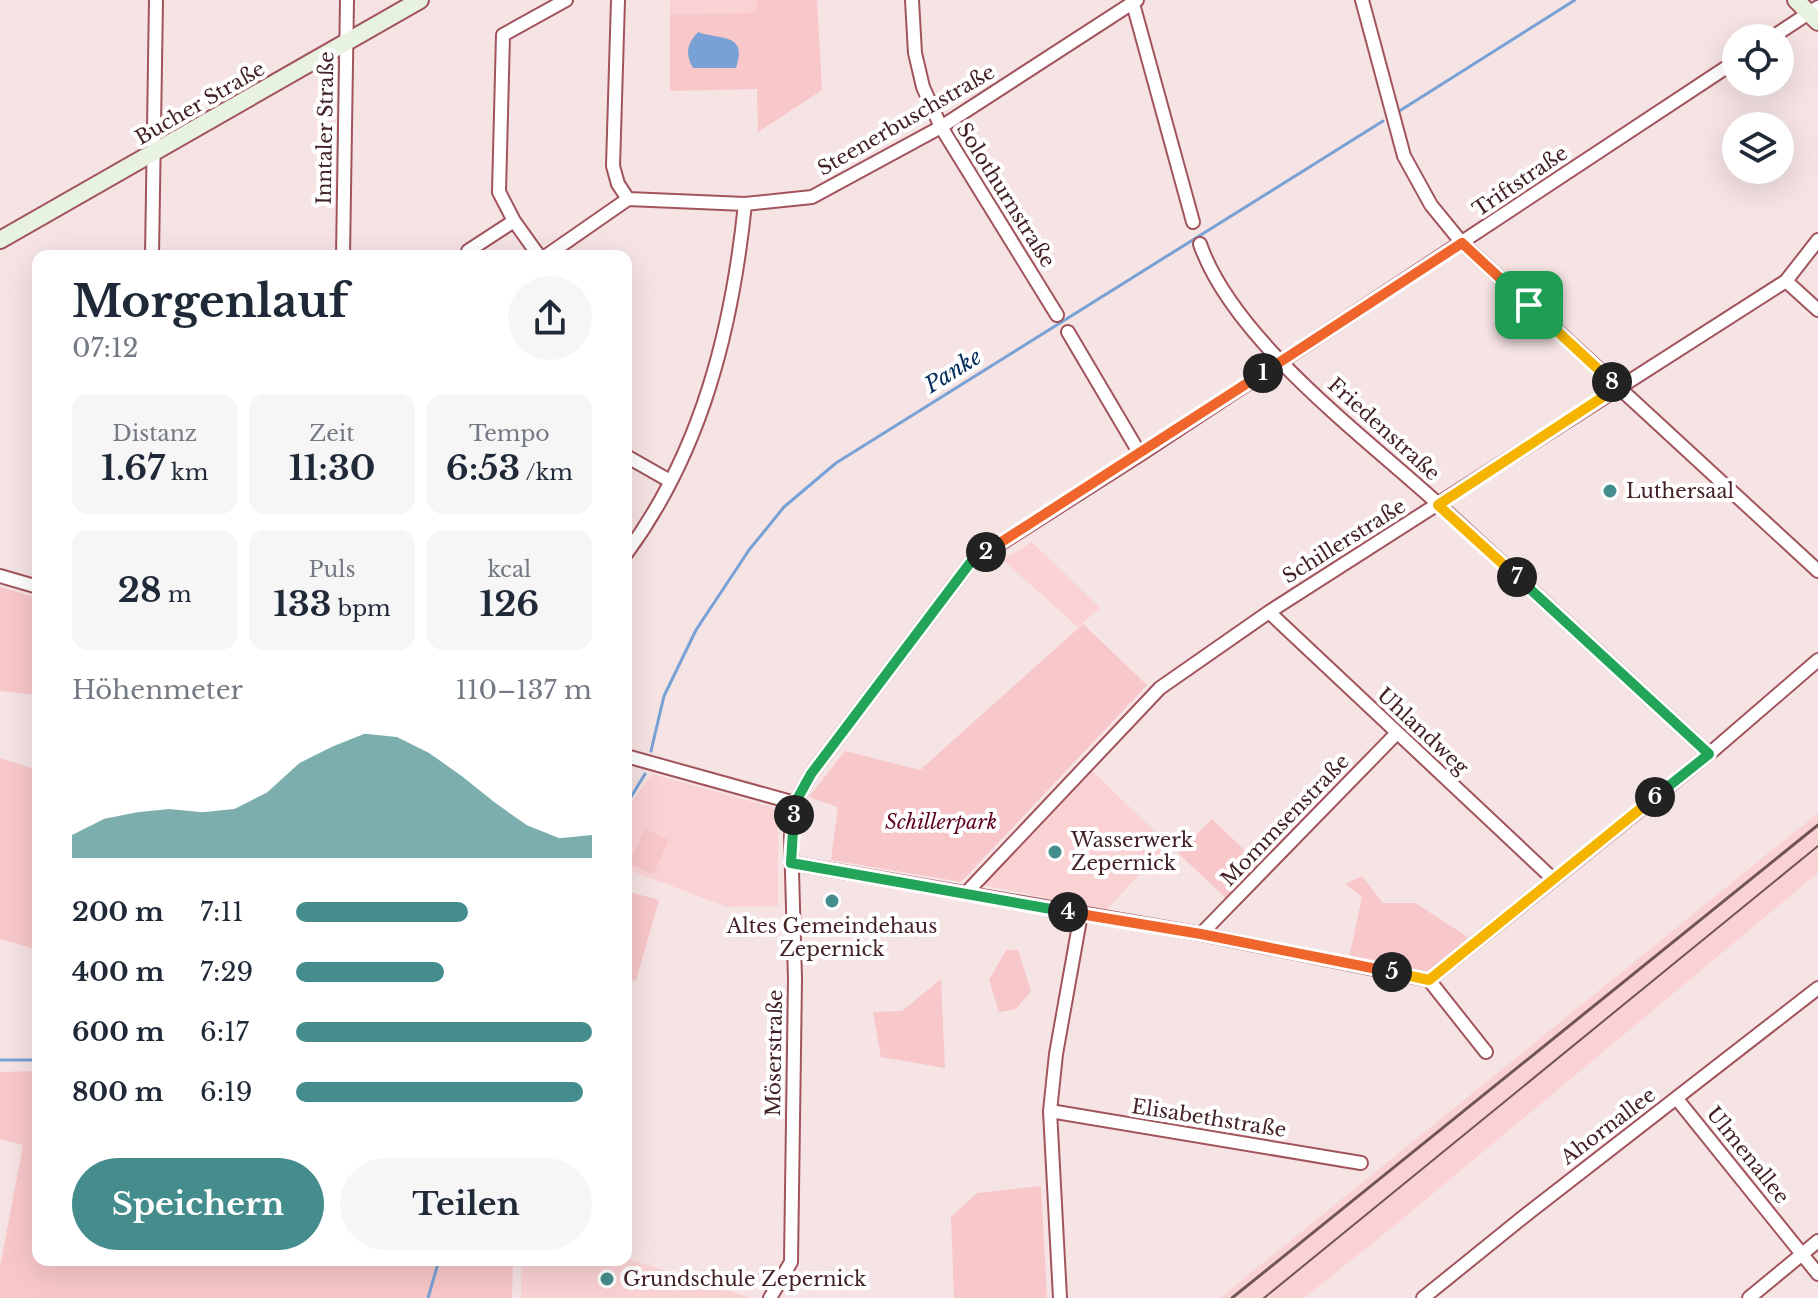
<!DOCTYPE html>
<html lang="de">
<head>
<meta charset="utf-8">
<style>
  :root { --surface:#fff; --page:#f6f6f7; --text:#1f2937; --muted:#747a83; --accent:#458d8d }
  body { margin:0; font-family:"Libre Baskerville",serif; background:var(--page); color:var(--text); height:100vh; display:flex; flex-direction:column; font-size:30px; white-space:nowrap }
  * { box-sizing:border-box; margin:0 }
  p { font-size:26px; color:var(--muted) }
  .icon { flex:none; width:44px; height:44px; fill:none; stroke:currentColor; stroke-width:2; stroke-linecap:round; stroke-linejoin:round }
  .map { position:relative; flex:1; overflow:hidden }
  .sheet { position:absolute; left:32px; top:250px; width:600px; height:1016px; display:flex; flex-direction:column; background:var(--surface); border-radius:16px; box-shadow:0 8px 32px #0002 }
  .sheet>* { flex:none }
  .tools { position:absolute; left:1722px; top:24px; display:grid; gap:16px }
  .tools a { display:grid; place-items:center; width:72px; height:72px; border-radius:50%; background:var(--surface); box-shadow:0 8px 32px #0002; font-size:40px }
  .pin { position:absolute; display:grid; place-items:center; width:68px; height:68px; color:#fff; margin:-34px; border-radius:16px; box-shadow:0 4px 12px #0006 }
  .km { position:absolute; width:40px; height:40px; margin:-20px; border-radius:50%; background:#222; color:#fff; font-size:22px; line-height:40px; text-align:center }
  .round { display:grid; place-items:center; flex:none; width:84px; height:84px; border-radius:42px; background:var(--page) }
  .summary { display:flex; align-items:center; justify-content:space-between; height:136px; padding:0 40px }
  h1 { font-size:44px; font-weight:700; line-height:60px }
  .stats { display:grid; grid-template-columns:repeat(3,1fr); gap:12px; height:136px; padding:8px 40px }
  .stats div { display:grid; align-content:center; border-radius:16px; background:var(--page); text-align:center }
  .stats b { font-size:34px; font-weight:700 }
  .stats small { font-size:22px; font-weight:400 }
  .stats p { font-size:22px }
  .chart { height:224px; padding:16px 40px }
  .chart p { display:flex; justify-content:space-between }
  .chart svg { width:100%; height:144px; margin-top:8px; fill:var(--accent); opacity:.7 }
  .cta { display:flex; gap:16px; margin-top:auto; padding:16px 40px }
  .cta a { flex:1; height:92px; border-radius:48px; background:var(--accent); color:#fff; font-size:32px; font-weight:700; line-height:92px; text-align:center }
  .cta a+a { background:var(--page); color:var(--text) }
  ul { padding:0 40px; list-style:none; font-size:26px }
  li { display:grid; grid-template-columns:128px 96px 1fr; align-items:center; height:60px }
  li i { height:20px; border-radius:10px; background:var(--accent) }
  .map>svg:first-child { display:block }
  .built { fill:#fad2d4 }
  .green { fill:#f8c7c9 }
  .water { fill:#78a1d6 }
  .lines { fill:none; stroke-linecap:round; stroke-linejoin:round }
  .stream { stroke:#78a1d6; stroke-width:3 }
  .street-casing { stroke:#a2545c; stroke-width:16 }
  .secondary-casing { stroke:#a2545c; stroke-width:20 }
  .street { stroke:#fff; stroke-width:12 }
  .secondary { stroke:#e7f3e0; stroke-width:16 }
  .tram { stroke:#715456; stroke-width:2 }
  .rail { stroke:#715456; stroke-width:3 }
  .split-1-casing { stroke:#fff; stroke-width:16 }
  .split-2-casing { stroke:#fff; stroke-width:16 }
  .split-3-casing { stroke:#fff; stroke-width:16 }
  .split-4-casing { stroke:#fff; stroke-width:16 }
  .split-5-casing { stroke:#fff; stroke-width:16 }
  .split-6-casing { stroke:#fff; stroke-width:16 }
  .split-7-casing { stroke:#fff; stroke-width:16 }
  .split-8-casing { stroke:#fff; stroke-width:16 }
  .split-9-casing { stroke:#fff; stroke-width:16 }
  .split-1 { stroke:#f0652b; stroke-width:10 }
  .split-2 { stroke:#f0652b; stroke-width:10 }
  .split-3 { stroke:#22a559; stroke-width:10 }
  .split-4 { stroke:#22a559; stroke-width:10 }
  .split-5 { stroke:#f0652b; stroke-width:10 }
  .split-6 { stroke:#f5b400; stroke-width:10 }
  .split-7 { stroke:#22a559; stroke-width:10 }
  .split-8 { stroke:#f5b400; stroke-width:10 }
  .split-9 { stroke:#f5b400; stroke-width:10 }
  .poi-dot { fill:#458d8d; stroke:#fff; stroke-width:3 }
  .labels { text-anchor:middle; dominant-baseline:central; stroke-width:8; stroke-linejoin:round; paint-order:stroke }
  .street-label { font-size:20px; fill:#432225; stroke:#fff }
  .poi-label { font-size:20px; fill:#432225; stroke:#fff; text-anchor:start }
  .park-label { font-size:20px; font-style:italic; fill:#5e041c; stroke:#fff }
  .water-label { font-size:22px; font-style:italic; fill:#022d5c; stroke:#fff }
</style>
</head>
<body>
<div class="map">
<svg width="1818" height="1298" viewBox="0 0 1818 1298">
  <rect width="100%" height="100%" fill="#f6e3e4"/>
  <path class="built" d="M670,0H757V13L670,14Z
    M1032,542L1100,608L1078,627L1003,560Z
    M1090,769L1168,844L1106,910L978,884Z
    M652,774L778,809V906L728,907L626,869V810Z
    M1818,813V873L1395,1225L1304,1298H1220Z
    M626,1258L752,1298H521L522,1260Z"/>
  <path class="green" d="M757,0H817L822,90L758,132L757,89L670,91V14L756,13Z
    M0,587L38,598V695L0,691Z
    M1083,624L1147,685L961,882L831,860L838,807L809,797L845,751L920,770Z
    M0,758L38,770V950L0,939Z
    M1212,819L1261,866L1227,899L1178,853Z
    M645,829L669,840L653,874L629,863Z
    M1362,876L1383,903H1415L1468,937L1427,975L1349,958L1362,897L1345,884Z
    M626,891L659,900L636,981L626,978Z
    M1006,950H1018L1031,991L1016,1009L999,1012L989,980Z
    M941,979L945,1068L881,1057L873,1012L902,1011Z
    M38,1071V1260H513L512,1298H0V1267L23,1145L0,1139V1072Z
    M1041,1186L1047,1298H954L951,1217L977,1193Z"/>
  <path class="water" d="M698,32C718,40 749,32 736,68H693C685,53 687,44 698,32Z"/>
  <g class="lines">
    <path class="stream" d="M1401,110L1575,0
      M651,751L664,696L696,630L749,550L784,507L836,463L1383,121
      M626,805L645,774
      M0,1060H38
      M428,1298L439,1260"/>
    <defs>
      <path id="street" d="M618,0L613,166L618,184L628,199
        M912,0L915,53L923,87L941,127L1057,315
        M1132,0L1193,222
        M1362,0L1404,156L1431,205L1462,243L1818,571
        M1771,38L1818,7
        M1200,244C1233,339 1362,435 1436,502C1527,586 1618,670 1709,754
        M468,251L514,221
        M152,256L156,0
        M343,256L347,0
        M539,256L514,221L499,192L503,35L566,0
        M546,256L628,199L745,204L812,197L941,127L1137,0
        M1786,281L1818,310
        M1068,332L1140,454
        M626,456L670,481
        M626,554C702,451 732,329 745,204
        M0,576L38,587
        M1269,612L1552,878
        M626,756L795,803
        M791,863L1201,934L1429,980L1709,754L1818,660
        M966,893L1160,688L1269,612L1786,281L1818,240
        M1201,934L1396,734
        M1429,980L1486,1052
        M1677,1099L1818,1274
        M1050,1111L1361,1163
        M770,1298L791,1262L795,979L791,836L795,803L811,774L970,563L1141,454L1736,61
        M1060,1298L1050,1111L1056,1054L1081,914
        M1423,1298L1527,1214L1818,988
        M1749,1298L1818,1241"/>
      <path id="secondary" d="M1796,0L1818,22
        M0,240L420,0"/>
    </defs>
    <use href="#street" class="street-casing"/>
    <use href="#secondary" class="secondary-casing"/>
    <use href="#street" class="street"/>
    <use href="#secondary" class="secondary"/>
    <path class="tram" d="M1264,1298L1818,846"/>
    <path class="rail" d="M1232,1298L1818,825"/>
  </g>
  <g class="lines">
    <defs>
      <path id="split-1" d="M1263,373L1462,243L1529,305"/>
      <path id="split-2" d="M986,552L1263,373"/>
      <path id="split-3" d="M794,815L795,803L811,774L970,563L986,552"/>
      <path id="split-4" d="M794,815L791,863L1068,912"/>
      <path id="split-5" d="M1068,912L1201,934L1392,972"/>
      <path id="split-6" d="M1392,972L1429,980L1655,797"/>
      <path id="split-7" d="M1517,577L1709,754L1655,797"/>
      <path id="split-8" d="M1517,577L1438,505L1618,387L1612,382"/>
      <path id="split-9" d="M1529,305L1612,382"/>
    </defs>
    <use href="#split-1" class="split-1-casing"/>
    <use href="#split-2" class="split-2-casing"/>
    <use href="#split-3" class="split-3-casing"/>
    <use href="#split-4" class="split-4-casing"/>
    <use href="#split-5" class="split-5-casing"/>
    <use href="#split-6" class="split-6-casing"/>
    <use href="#split-7" class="split-7-casing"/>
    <use href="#split-8" class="split-8-casing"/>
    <use href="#split-9" class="split-9-casing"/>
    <use href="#split-1" class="split-1"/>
    <use href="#split-2" class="split-2"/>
    <use href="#split-3" class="split-3"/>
    <use href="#split-4" class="split-4"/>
    <use href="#split-5" class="split-5"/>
    <use href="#split-6" class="split-6"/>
    <use href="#split-7" class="split-7"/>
    <use href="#split-8" class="split-8"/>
    <use href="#split-9" class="split-9"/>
  </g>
  <g class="poi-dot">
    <circle cx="1610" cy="491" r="8"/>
    <circle cx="1055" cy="852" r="8"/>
    <circle cx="832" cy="901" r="8"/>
    <circle cx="607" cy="1279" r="8"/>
  </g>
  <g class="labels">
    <g class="street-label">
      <text transform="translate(200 103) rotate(-30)">Bucher Straße</text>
      <text transform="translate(906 120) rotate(-30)">Steenerbuschstraße</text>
      <text transform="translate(325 128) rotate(-89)">Inntaler Straße</text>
      <text transform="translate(1520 181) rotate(-34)">Triftstraße</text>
      <text transform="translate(1006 195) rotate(58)">Solothurnstraße</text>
      <text transform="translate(1384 429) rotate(42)">Friedenstraße</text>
      <text transform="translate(1344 541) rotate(-32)">Schillerstraße</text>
      <text transform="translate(1423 731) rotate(43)">Uhlandweg</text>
      <text transform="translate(1285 820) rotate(-46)">Mommsenstraße</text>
      <text transform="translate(774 1053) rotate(-89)">Möserstraße</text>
      <text transform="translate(1209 1118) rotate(9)">Elisabethstraße</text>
      <text transform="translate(1608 1126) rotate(-37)">Ahornallee</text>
      <text transform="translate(1748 1155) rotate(51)">Ulmenallee</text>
    </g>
    <g class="poi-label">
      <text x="1626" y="491">Luthersaal</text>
      <text x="1071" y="840">Wasserwerk<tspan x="1071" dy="23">Zepernick</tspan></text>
      <text x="832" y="926" text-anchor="middle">Altes Gemeindehaus<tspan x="832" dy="23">Zepernick</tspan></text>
      <text x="623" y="1279">Grundschule Zepernick</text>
    </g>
    <g class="park-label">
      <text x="941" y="822">Schillerpark</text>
    </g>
    <g class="water-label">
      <text transform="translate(953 371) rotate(-32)">Panke</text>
    </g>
  </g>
</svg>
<div class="tools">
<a><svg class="icon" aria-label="locate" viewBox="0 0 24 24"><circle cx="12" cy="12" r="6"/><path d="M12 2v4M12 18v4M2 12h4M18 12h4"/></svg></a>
<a><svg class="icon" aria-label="layers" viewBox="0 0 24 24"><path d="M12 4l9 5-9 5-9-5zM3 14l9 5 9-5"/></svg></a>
</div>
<div class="pin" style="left:1529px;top:305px;background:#1e9e55"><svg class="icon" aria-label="arrive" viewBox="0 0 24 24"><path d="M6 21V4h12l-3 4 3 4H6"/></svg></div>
<b class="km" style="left:1263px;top:373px">1</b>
<b class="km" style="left:986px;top:552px">2</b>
<b class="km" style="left:794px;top:815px">3</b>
<b class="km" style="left:1068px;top:912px">4</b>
<b class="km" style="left:1392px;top:972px">5</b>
<b class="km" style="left:1655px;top:797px">6</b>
<b class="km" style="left:1517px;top:577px">7</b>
<b class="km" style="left:1612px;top:382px">8</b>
<section class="sheet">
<div class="summary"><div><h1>Morgenlauf</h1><p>07:12</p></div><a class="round"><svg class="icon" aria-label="share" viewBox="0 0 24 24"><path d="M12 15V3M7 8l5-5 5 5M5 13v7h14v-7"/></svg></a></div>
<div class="stats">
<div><p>Distanz</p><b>1.67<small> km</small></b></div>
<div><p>Zeit</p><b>11:30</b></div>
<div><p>Tempo</p><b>6:53<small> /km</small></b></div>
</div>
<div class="stats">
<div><b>28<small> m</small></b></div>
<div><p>Puls</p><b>133<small> bpm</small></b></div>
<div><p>kcal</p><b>126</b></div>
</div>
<div class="chart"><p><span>Höhenmeter</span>110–137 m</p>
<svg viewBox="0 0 160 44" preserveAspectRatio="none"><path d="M0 44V37L10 32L20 30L30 29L40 30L50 29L60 24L70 15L80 10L90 6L100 7L110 12L120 19L130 27L140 34L150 38L160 37V44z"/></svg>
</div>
<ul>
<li><b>200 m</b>7:11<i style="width:58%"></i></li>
<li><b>400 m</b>7:29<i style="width:50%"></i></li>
<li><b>600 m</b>6:17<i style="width:100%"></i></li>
<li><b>800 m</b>6:19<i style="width:97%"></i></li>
</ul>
<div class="cta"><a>Speichern</a><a>Teilen</a></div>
</section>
</div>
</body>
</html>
